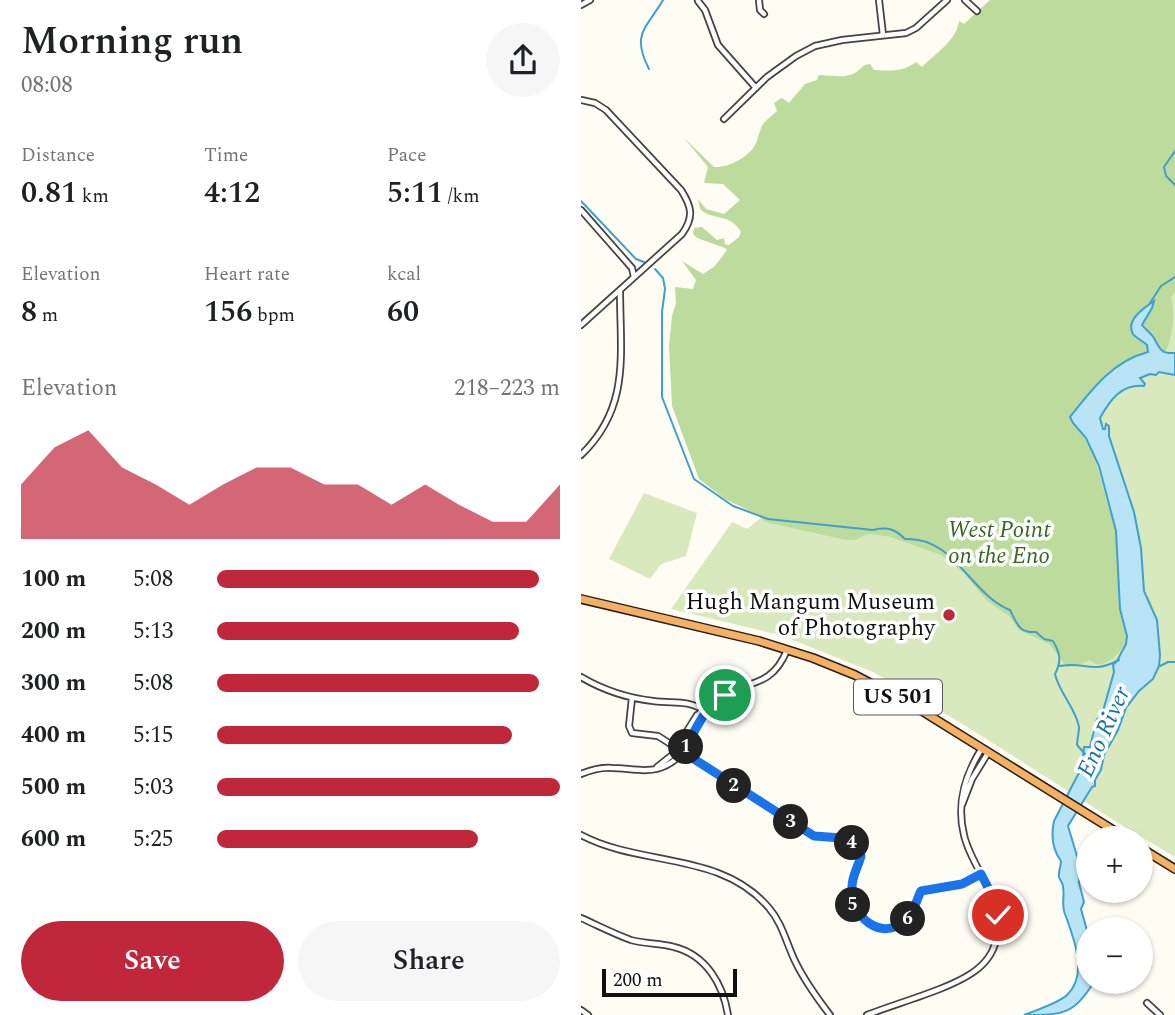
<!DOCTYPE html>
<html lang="en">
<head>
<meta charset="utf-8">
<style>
  :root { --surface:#fff; --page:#f6f6f6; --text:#202124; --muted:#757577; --accent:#c1273b }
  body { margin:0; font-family:Spectral,serif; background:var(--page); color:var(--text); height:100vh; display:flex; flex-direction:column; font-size:26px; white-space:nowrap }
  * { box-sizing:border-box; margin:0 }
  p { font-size:23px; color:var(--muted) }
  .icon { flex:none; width:38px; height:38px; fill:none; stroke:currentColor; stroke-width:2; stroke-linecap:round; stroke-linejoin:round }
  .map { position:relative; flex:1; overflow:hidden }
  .panel { display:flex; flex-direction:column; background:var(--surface); width:581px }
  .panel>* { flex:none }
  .controls { position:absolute; left:495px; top:826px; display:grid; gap:14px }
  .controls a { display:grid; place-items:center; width:77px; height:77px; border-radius:50%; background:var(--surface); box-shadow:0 2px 5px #0004; font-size:35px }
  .scale { position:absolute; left:21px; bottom:18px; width:135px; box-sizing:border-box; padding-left:7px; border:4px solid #101010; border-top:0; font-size:19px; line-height:24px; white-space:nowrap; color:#101010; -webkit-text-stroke:5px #fff; paint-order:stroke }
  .pin { position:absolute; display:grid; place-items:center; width:60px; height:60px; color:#fff; margin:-30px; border:4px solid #fff; border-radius:50%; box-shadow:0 2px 7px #0007 }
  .km { position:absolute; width:35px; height:35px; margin:-18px; border-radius:50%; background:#222; color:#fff; font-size:19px; line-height:35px; text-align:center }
  .round { display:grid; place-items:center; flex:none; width:74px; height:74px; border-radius:37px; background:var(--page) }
  .head { display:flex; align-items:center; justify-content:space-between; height:119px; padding:0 21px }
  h1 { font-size:38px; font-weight:600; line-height:52px }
  .stats { display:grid; grid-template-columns:repeat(3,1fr); gap:10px; height:119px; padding:7px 21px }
  .stats div { display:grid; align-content:center }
  .stats b { font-size:30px; font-weight:600 }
  .stats small { font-size:19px; font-weight:400 }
  .stats p { font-size:19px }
  .chart { height:196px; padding:14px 21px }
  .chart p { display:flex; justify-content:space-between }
  .chart svg { width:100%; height:126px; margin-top:7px; fill:var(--accent); opacity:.7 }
  .button { display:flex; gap:14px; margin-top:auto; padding:14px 21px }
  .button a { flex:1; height:80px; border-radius:42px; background:var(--accent); color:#fff; font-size:28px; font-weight:600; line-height:80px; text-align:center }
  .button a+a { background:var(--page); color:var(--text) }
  ul { padding:0 21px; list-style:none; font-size:23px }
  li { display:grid; grid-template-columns:112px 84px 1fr; align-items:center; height:52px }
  li i { height:18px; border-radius:9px; background:var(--accent) }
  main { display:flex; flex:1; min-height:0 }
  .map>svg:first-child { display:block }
  .green { fill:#d8eabd }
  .forest { fill:#bddb9c }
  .water { fill:#b9e4f6; stroke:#40a0cd; stroke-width:2 }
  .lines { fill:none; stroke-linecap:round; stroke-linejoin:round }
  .stream { stroke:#40a0cd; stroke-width:2 }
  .minor-casing { stroke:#434343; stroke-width:8 }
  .trunk-casing { stroke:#212121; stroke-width:10 }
  .minor { stroke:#fff; stroke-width:4.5 }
  .trunk { stroke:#f5b064; stroke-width:7 }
  .route-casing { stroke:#fff; stroke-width:14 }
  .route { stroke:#1a73e8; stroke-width:9 }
  .poi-dot { fill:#c1273b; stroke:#fff; stroke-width:2.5 }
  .labels { text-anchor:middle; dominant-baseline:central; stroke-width:7; stroke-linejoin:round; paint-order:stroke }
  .shield { fill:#fff; stroke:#585858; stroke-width:2 }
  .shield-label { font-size:21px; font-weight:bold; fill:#101010 }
  .park-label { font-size:23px; font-style:italic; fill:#356920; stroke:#fff }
  .poi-label { font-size:23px; fill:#101010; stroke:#fff; text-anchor:end }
  .water-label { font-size:24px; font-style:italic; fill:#1872a4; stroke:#fff }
</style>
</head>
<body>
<main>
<section class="panel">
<div class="head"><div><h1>Morning run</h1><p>08:08</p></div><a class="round"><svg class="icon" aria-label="share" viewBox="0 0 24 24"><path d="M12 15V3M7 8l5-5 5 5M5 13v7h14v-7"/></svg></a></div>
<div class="stats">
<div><p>Distance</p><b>0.81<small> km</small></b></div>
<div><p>Time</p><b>4:12</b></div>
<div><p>Pace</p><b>5:11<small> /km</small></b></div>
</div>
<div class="stats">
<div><p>Elevation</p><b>8<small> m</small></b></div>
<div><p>Heart rate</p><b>156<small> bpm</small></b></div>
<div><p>kcal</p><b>60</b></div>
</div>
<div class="chart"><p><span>Elevation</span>218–223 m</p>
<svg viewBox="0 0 160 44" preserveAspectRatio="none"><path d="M0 44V25L10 12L20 6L30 19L40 25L50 32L60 25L70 19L80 19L90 25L100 25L110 32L120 25L130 32L140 38L150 38L160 25V44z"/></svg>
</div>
<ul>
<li><b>100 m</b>5:08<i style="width:94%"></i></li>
<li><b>200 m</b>5:13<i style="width:88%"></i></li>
<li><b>300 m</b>5:08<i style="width:94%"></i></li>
<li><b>400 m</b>5:15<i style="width:86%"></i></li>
<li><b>500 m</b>5:03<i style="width:100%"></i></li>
<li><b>600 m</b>5:25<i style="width:76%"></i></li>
</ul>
<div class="button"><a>Save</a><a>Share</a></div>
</section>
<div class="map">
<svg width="594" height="1015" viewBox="0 0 594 1015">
  <rect width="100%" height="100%" fill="#fffcf4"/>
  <path class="green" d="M594,0V857L534,821L380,723L292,672L199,635L90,609L151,522L166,529L181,517Z
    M63,493L116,513L105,556L80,564L69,579L28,559Z"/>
  <path class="forest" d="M409,0H594V292L590,297C594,313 592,338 584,353C576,348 576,343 572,336C569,332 564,329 561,324L571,308L564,307L552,321L555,337L566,345L567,352C530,361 508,391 492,423C511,445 517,467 524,495C527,507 533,519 535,531C539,556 536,582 539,606C540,617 546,627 546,637C546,648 521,675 509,660L497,665L486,667L468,644L438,630L428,616L406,601L383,573L360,555L310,537L289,534L284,535L275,540H265L184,522L175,514L144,499L118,479L91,406L88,346L91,316L95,303L94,287L112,289L115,280L101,261L122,274L134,266L146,250L144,248L116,238L112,234L113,228L121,227L136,240L143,238L144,244L148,245L158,237L160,232C148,212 134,222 119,209L117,199L125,209L143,214L159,200L142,184L123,183L127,167L103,138L133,167C147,168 169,157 175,143C178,136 178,130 183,123C187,118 192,115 196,111L193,103L201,98L208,103L224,84L236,80L238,75C247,75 264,79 274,73C281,69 280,65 289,64L293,70C309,71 322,72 335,62L341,67C354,54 376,40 378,21L383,24Z"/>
  <path class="water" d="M573,301L571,308L561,325C564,329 570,333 573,338C579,349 580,354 594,353V375L578,372L575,375L569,374L559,378L564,384L563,386C540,384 529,400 519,418L522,429H524L525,424L528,426V436L553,512L560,548L563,591L576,620L579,655L578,666L572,679L558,691L545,708L537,730L523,755L520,770L514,780V786L511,787L487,826L499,866L498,883L503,902L500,909L507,934L508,982H513C492,1015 482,1015 443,1015C454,1011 479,1002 486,995C508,974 492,936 484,914C480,905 484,895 482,887C482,883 479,880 478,877C477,872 480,866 480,861C471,849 470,835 473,821L505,759L502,757L503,747H509L516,719L520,718L533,672L532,665L536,661L545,644L546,636L539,609L535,531L518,466L505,438L492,423L489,417C511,389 532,361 567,352L566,345C562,341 555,338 552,334C544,320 564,307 573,301Z"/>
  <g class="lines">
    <path class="stream" d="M68,69C50,34 65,29 82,0
      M594,151L583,167L585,176L594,185
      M0,201L55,259L63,262
      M74,269L82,278L84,289L81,312V397L113,479L152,506L187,519L292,530C306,527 313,528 324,539C373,536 389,594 429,610C436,624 438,633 455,632L463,639L472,641C479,653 481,661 474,674C478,693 495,708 498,727C498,733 496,740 496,745L504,754
      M569,303L580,286L594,277
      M479,666C505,661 509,675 538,660
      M579,666L587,662H594"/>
    <defs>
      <path id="minor" d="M178,0L179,10L183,14
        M298,0L302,35
        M384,0L396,11
        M117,1L124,10L137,45L175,88
        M0,5L9,0
        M0,100L14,103L25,110L100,190C111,207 113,217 101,234L0,325
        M143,119L186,77L215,56L234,46L261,40L325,33L335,28L366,0
        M0,210L51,268L53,277
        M0,455C50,407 39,354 39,290
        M0,677C22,690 46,698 72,701C94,704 104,699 125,711
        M51,698L48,726L51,733L77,736L233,836C251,841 273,833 280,856C277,867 271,876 271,887C269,916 300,943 325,920C334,912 334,900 340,891L381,884L400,874
        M76,767L91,755L116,715L124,711
        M0,774C10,770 21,767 31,768C48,768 68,774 84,766C102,758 112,738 121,722C124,715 125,709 131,703C159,678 189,693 206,650
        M381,805L391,779L407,753
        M0,835C60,867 140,851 188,908C201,923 205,942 214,961C223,980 236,998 249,1015
        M0,918C16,925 33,934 50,940C64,944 79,943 93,947C125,955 142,984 147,1015
        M566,1003L579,1015
        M0,1010L7,1015
        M286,1015C316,1003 366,990 391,973C403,965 412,954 415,940C426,899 391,871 383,835C375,803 384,775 401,748"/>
      <path id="trunk" d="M0,599L178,641L232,658L274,675L333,706L545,838
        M560,848L594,869"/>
    </defs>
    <use href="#minor" class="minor-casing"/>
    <use href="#trunk" class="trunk-casing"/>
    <use href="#minor" class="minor"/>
    <use href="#trunk" class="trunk"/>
  </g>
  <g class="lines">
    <defs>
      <path id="route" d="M144,695C123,706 114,732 102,752L233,836L261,838L274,845L280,856C277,867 271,876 271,887C269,916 300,943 325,920C334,912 335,900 340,891L381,884L400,874L415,903L417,915"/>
    </defs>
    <use href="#route" class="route-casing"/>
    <use href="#route" class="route"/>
  </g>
  <circle class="poi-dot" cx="368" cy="615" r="7"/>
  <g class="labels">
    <rect class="shield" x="273" y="679.5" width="88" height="35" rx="5"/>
    <g class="shield-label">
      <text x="317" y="697">US 501</text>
    </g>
    <g class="park-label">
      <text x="418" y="530">West Point<tspan x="418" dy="26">on the Eno</tspan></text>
    </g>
    <g class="poi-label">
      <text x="354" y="602">Hugh Mangum Museum<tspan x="354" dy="26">of Photography</tspan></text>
    </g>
    <g class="water-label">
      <text transform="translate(523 732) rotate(-66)">Eno River</text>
    </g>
  </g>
</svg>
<div class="controls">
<a>+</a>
<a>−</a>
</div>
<div class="scale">200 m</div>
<div class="pin" style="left:144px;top:695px;background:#1e9e55"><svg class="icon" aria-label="arrive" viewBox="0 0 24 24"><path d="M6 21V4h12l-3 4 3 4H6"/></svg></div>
<div class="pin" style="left:417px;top:915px;background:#d93025"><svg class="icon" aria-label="check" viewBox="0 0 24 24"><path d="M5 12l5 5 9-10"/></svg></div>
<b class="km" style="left:105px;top:747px">1</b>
<b class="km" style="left:153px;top:786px">2</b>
<b class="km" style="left:210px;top:822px">3</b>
<b class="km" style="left:271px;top:843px">4</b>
<b class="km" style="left:272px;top:905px">5</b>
<b class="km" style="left:327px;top:919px">6</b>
</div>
</main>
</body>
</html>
